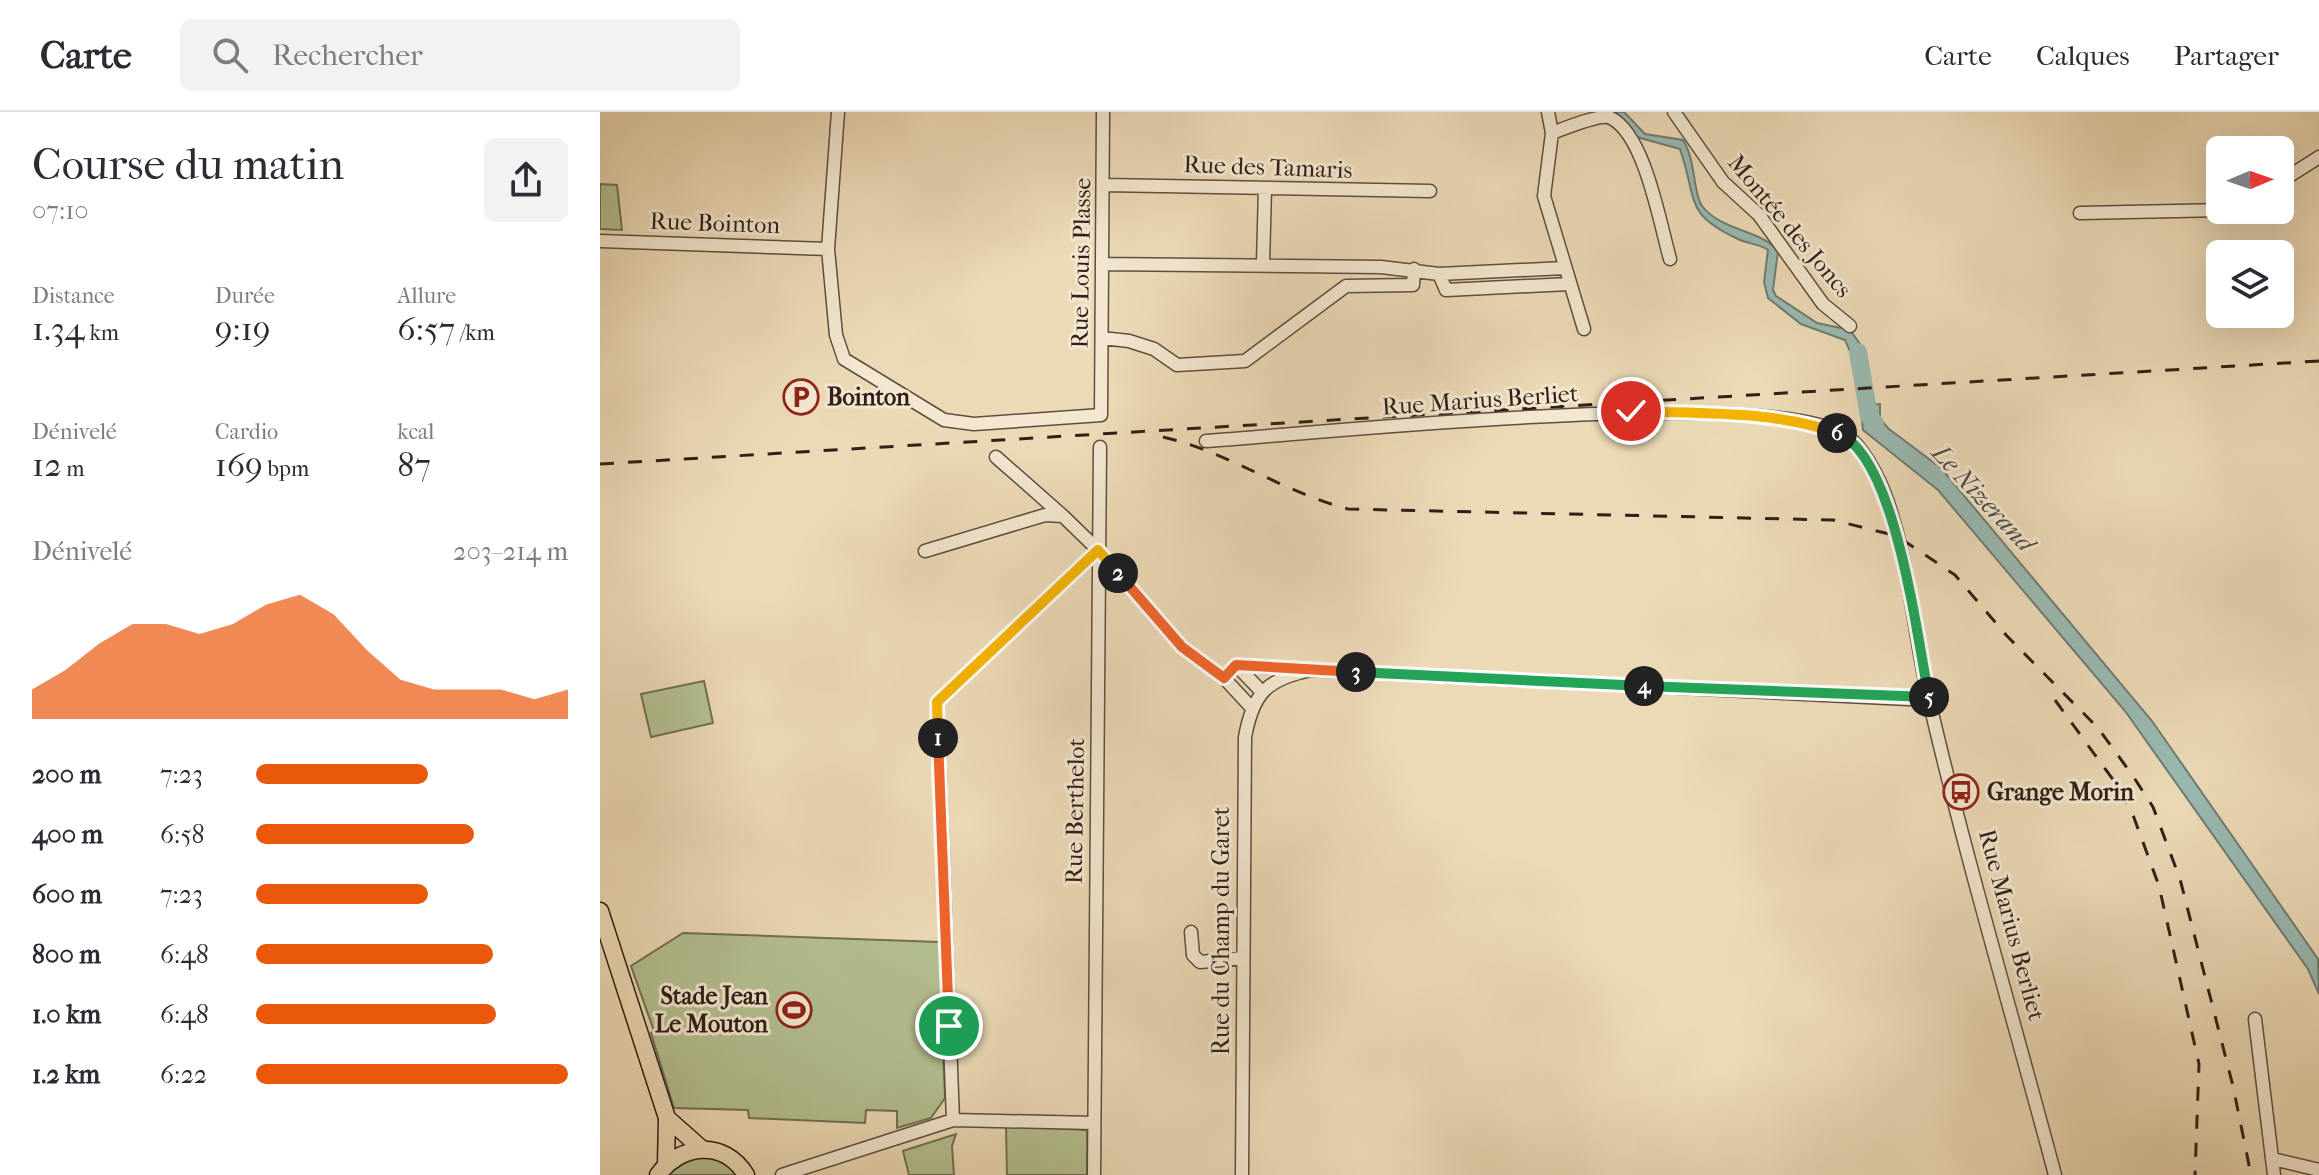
<!DOCTYPE html>
<html lang="fr">
<head>
<meta charset="utf-8">
<style>
  :root { --surface:#fff; --page:#f2f2f3; --text:#2b2b33; --muted:#7c7c81; --line:#e1e1e2; --accent:#ea580c }
  body { margin:0; font-family:"IM FELL French Canon",serif; background:var(--page); color:var(--text); height:100vh; display:flex; flex-direction:column; font-size:30px; white-space:nowrap }
  * { box-sizing:border-box; margin:0 }
  p { font-size:26px; color:var(--muted) }
  .icon { flex:none; width:44px; height:44px; fill:none; stroke:currentColor; stroke-width:2; stroke-linecap:round; stroke-linejoin:round }
  .map { position:relative; flex:1; overflow:hidden }
  .drawer { display:flex; flex-direction:column; background:var(--surface); width:600px }
  .drawer>* { flex:none }
  .needle { width:52px; rotate:88deg }
  .fabs { position:absolute; left:1606px; top:24px; display:grid; gap:16px }
  .fabs a { display:grid; place-items:center; width:88px; height:88px; border-radius:12px; background:var(--surface); box-shadow:0 8px 32px #0002; font-size:40px }
  .pin { position:absolute; display:grid; place-items:center; width:68px; height:68px; color:#fff; margin:-34px; border:4px solid #fff; border-radius:50%; box-shadow:0 2px 8px #0007 }
  .km { position:absolute; width:40px; height:40px; margin:-20px; border-radius:50%; background:#222; color:#fff; font-size:22px; line-height:40px; text-align:center }
  .round { display:grid; place-items:center; flex:none; width:84px; height:84px; border-radius:12px; background:var(--page) }
  .overview { display:flex; align-items:center; justify-content:space-between; height:136px; padding:0 32px }
  h1 { font-size:44px; font-weight:600; line-height:60px }
  .figures { display:grid; grid-template-columns:repeat(3,1fr); gap:12px; height:136px; padding:8px 32px }
  .figures div { display:grid; align-content:center }
  .figures b { font-size:34px; font-weight:600 }
  .figures small { font-size:22px; font-weight:400 }
  .figures p { font-size:22px }
  .chart { height:224px; padding:16px 32px }
  .chart p { display:flex; justify-content:space-between }
  .chart svg { width:100%; height:144px; margin-top:8px; fill:var(--accent); opacity:.7 }
  ul { padding:0 32px; list-style:none; font-size:26px }
  li { display:grid; grid-template-columns:128px 96px 1fr; align-items:center; height:60px }
  li i { height:20px; border-radius:10px; background:var(--accent) }
  header { display:flex; align-items:center; gap:48px; box-sizing:border-box; height:112px; padding:0 40px; background:var(--surface); border-bottom:2px solid var(--line) }
  header strong { font-size:38px }
  nav { display:flex; gap:44px; margin-inline-start:auto; font-size:28px }
  .search { width:560px; height:72px; background:var(--page); display:flex; align-items:center; gap:20px; box-sizing:border-box; padding:0 28px; border-radius:12px; color:var(--muted); font-size:30px }
  main { display:flex; flex:1; min-height:0 }
  .map>svg:first-child { display:block }
  .green { fill:#b4c091; stroke:#717055; stroke-width:2 }
  .water { fill:#99bab2; stroke:#6e7c75; stroke-width:2 }
  .lines { fill:none; stroke-linecap:round; stroke-linejoin:round }
  .river { stroke:#99bab2; stroke-width:18 }
  .minor-casing { stroke:#5e4e40; stroke-width:15 }
  .major-casing { stroke:#2e1f19; stroke-width:19 }
  .minor { stroke:#f3e7d0; stroke-width:12 }
  .major { stroke:#ecdab6; stroke-width:16 }
  .rail { stroke:#2e1f19; stroke-width:3; stroke-dasharray:14 14; stroke-linecap:butt }
  .split-1-casing { stroke:#fff; stroke-width:16 }
  .split-2-casing { stroke:#fff; stroke-width:16 }
  .split-3-casing { stroke:#fff; stroke-width:16 }
  .split-4-casing { stroke:#fff; stroke-width:16 }
  .split-5-casing { stroke:#fff; stroke-width:16 }
  .split-6-casing { stroke:#fff; stroke-width:16 }
  .split-7-casing { stroke:#fff; stroke-width:16 }
  .split-1 { stroke:#f0652b; stroke-width:10 }
  .split-2 { stroke:#f5b400; stroke-width:10 }
  .split-3 { stroke:#f0652b; stroke-width:10 }
  .split-4 { stroke:#22a559; stroke-width:10 }
  .split-5 { stroke:#22a559; stroke-width:10 }
  .split-6 { stroke:#22a559; stroke-width:10 }
  .split-7 { stroke:#f5b400; stroke-width:10 }
  .labels { text-anchor:middle; dominant-baseline:central; stroke-width:6; stroke-linejoin:round; paint-order:stroke }
  .street-label { font-size:24px; fill:#2e1f19; stroke:#f3e7d0 }
  .poi-label { font-size:24px; font-weight:bold; fill:#2e1f19; stroke:#f3e7d0; text-anchor:start }
  .water-label { font-size:26px; font-style:italic; fill:#4e4e47; stroke:#f3e7d0 }
</style>
</head>
<body>
<header>
<strong>Carte</strong>
<div class="search"><svg class="icon" aria-label="search" viewBox="0 0 24 24"><circle cx="10" cy="10" r="6"/><path d="M15 15l6 6"/></svg>Rechercher</div>
<nav><a>Carte</a><a>Calques</a><a>Partager</a></nav>
</header>
<main>
<section class="drawer">
<div class="overview"><div><h1>Course du matin</h1><p>07:10</p></div><a class="round"><svg class="icon" aria-label="share" viewBox="0 0 24 24"><path d="M12 15V3M7 8l5-5 5 5M5 13v7h14v-7"/></svg></a></div>
<div class="figures">
<div><p>Distance</p><b>1.34<small> km</small></b></div>
<div><p>Durée</p><b>9:19</b></div>
<div><p>Allure</p><b>6:57<small> /km</small></b></div>
</div>
<div class="figures">
<div><p>Dénivelé</p><b>12<small> m</small></b></div>
<div><p>Cardio</p><b>169<small> bpm</small></b></div>
<div><p>kcal</p><b>87</b></div>
</div>
<div class="chart"><p><span>Dénivelé</span>203–214 m</p>
<svg viewBox="0 0 160 44" preserveAspectRatio="none"><path d="M0 44V35L10 29L20 21L30 15L40 15L50 18L60 15L70 9L80 6L90 12L100 23L110 32L120 35L130 35L140 35L150 38L160 35V44z"/></svg>
</div>
<ul>
<li><b>200 m</b>7:23<i style="width:55%"></i></li>
<li><b>400 m</b>6:58<i style="width:70%"></i></li>
<li><b>600 m</b>7:23<i style="width:55%"></i></li>
<li><b>800 m</b>6:48<i style="width:76%"></i></li>
<li><b>1.0 km</b>6:48<i style="width:77%"></i></li>
<li><b>1.2 km</b>6:22<i style="width:100%"></i></li>
</ul>
</section>
<div class="map">
<svg width="1719" height="1063" viewBox="0 0 1719 1063">
  <rect width="100%" height="100%" fill="#ecdab6"/>
  <filter id="stains"><feTurbulence type="fractalNoise" baseFrequency=".0025" numOctaves="4"/><feColorMatrix values="0 0 0 0 .2 0 0 0 0 .09 0 0 0 0 .02 0 0 0 .5 -.17"/></filter>
  <radialGradient id="worn" r=".72"><stop offset=".6" stop-color="#630" stop-opacity="0"/><stop offset="1" stop-color="#630" stop-opacity=".3"/></radialGradient>
  <path class="green" d="M0,72L17,73L22,118L0,117Z
    M104,569L113,611L51,625L41,582Z
    M83,821L339,830L345,986L331,1006L297,1016V999L266,998L265,1011L149,1006L148,998L74,996L51,921L54,919L31,854Z
    M406,1014L487,1018V1063H407Z
    M356,1022L352,1034L354,1063H309L303,1039Z
    M108,1044L127,1052L138,1063H66L88,1046Z"/>
  <path class="water" d="M1016,0H1024L1045,22L1083,28C1096,48 1093,82 1102,94C1121,119 1162,118 1178,139L1173,178L1176,184L1217,211L1250,218L1262,235L1266,263L1261,264L1245,228L1201,212L1168,186L1164,170L1168,138C1160,132 1148,132 1138,127C1083,101 1098,89 1080,37L1037,25Z
    M1260,288L1271,293L1280,292V307L1289,317L1341,356L1552,609L1718,847L1719,882L1708,857L1525,599L1338,378L1263,318Z"/>
  <g class="lines">
    <path class="river" d="M1258,240L1269,304L1275,311"/>
    <defs>
      <path id="minor" d="M238,0L228,137L236,223L244,247L344,308L374,312L501,303L503,0
        M948,0L952,21C963,17 1001,1 1011,6C1045,23 1060,112 1070,147
        M1074,0L1123,70L1159,103L1223,192L1250,214
        M952,21L944,84L984,217
        M1680,70L1719,45
        M505,73L830,79
        M1480,101L1623,98
        M0,129L228,137
        M503,152L781,155L839,162
        M663,152L665,76
        M965,156L839,162L846,178L969,172
        M502,226L529,229L554,237L577,253L645,249L746,174L813,173L814,157
        M606,329C712,322 1183,271 1250,326C1269,343 1284,376 1291,400C1310,461 1315,526 1329,588C1366,747 1413,905 1455,1063
        M396,345L463,404
        M325,439L445,403L463,404L498,438L582,535L624,566L650,594
        M636,553L695,557
        M634,556L636,553L662,580
        M591,820L593,843L600,850L643,846
        M1655,907L1674,1063
        M353,1008L337,590L498,438
        M1673,1047L1719,1058
        M182,1063L353,1008L494,1011
        M494,1063L500,335
        M642,1063L645,625C653,581 667,567 711,558L1329,588"/>
      <path id="major" d="M0,799L67,1006L66,1052
        M67,1006L102,1037
        M58,1063C80,1032 124,1027 146,1063"/>
    </defs>
    <use href="#minor" class="minor-casing"/>
    <use href="#major" class="major-casing"/>
    <use href="#minor" class="minor"/>
    <use href="#major" class="major"/>
    <path class="rail" d="M563,325C628,340 683,380 748,397L1233,408L1297,424L1355,463L1407,524L1498,616L1533,664L1553,695L1580,767L1633,974L1651,1063
      M0,352L1719,249
      M1455,588L1514,669L1533,703L1559,774L1599,952L1595,1063"/>
  </g>
  <g class="lines">
    <defs>
      <path id="split-1" d="M338,626L349,914"/>
      <path id="split-2" d="M338,626L337,590L498,438L518,461"/>
      <path id="split-3" d="M518,461L582,535L624,566L636,553L756,560"/>
      <path id="split-4" d="M756,560L1044,574"/>
      <path id="split-5" d="M1044,574L1329,585"/>
      <path id="split-6" d="M1237,321C1296,342 1317,527 1329,585"/>
      <path id="split-7" d="M1031,299C1100,302 1172,298 1237,321"/>
    </defs>
    <use href="#split-1" class="split-1-casing"/>
    <use href="#split-2" class="split-2-casing"/>
    <use href="#split-3" class="split-3-casing"/>
    <use href="#split-4" class="split-4-casing"/>
    <use href="#split-5" class="split-5-casing"/>
    <use href="#split-6" class="split-6-casing"/>
    <use href="#split-7" class="split-7-casing"/>
    <use href="#split-1" class="split-1"/>
    <use href="#split-2" class="split-2"/>
    <use href="#split-3" class="split-3"/>
    <use href="#split-4" class="split-4"/>
    <use href="#split-5" class="split-5"/>
    <use href="#split-6" class="split-6"/>
    <use href="#split-7" class="split-7"/>
  </g>
  <defs>
    <symbol id="parking-ring" viewBox="-11 -11 22 22"><circle r="9.5" fill="#f3e7d0" stroke="#8f2418" stroke-width="1.5"/><path d="M-3.5-5.5H1a3.5 3.5 0 0 1 0 7H-1V5.5H-3.5ZM-1-3.4V-.6H.8a1.4 1.4 0 0 0 0-2.8Z" fill="#8f2418"/></symbol>
    <symbol id="bus-ring" viewBox="-11 -11 22 22"><circle r="9.5" fill="#f3e7d0" stroke="#8f2418" stroke-width="1.5"/><path d="M-5-6H5V4H4V6H2V4H-2V6H-4V4H-5ZM-3.5-4V0h7V-4ZM-3.5 1.2v1.5H-2V1.2ZM2 1.2v1.5H3.5V1.2Z" fill="#8f2418"/></symbol>
    <symbol id="stadium-ring" viewBox="-11 -11 22 22"><circle r="9.5" fill="#f3e7d0" stroke="#8f2418" stroke-width="1.5"/><path d="M0-5a6.5 5 0 1 0 0 10a6.5 5 0 1 0 0-10ZM-3.5-1.8h7v3.6h-7Z" fill="#8f2418"/></symbol>
  </defs>
  <g fill-rule="evenodd">
    <use href="#parking-ring" x="181" y="265" width="40" height="40"/>
    <use href="#bus-ring" x="1341" y="660" width="40" height="40"/>
    <use href="#stadium-ring" x="174" y="878" width="40" height="40"/>
  </g>
  <g class="labels">
    <g class="street-label">
      <text transform="translate(668 55) rotate(2)">Rue des Tamaris</text>
      <text transform="translate(115 111) rotate(2)">Rue Bointon</text>
      <text transform="translate(1190 114) rotate(50)">Montée des Joncs</text>
      <text transform="translate(481 151) rotate(-89)">Rue Louis Plasse</text>
      <text transform="translate(880 288) rotate(-4)">Rue Marius Berliet</text>
      <text transform="translate(475 699) rotate(-89)">Rue Berthelot</text>
      <text transform="translate(1412 813) rotate(75)">Rue Marius Berliet</text>
      <text transform="translate(621 819) rotate(-90)">Rue du Champ du Garet</text>
    </g>
    <g class="poi-label">
      <text x="227" y="285">Bointon</text>
      <text x="1387" y="680">Grange Morin</text>
      <text x="168" y="884" text-anchor="end">Stade Jean<tspan x="168" dy="28">Le Mouton</tspan></text>
    </g>
    <g class="water-label">
      <text transform="translate(1383 386) rotate(47)">Le Nizerand</text>
    </g>
  </g>
  <rect width="100%" height="100%" filter="url(#stains)"/>
  <rect width="100%" height="100%" fill="url(#worn)"/>
</svg>
<div class="fabs">
<a><svg class="needle" viewBox="-14 -14 28 28"><path d="M0-13l5 13h-10z" fill="#e53935"/><path d="M0 13l5-13h-10z" fill="#7c7c81"/></svg></a>
<a><svg class="icon" aria-label="layers" viewBox="0 0 24 24"><path d="M12 4l9 5-9 5-9-5zM3 14l9 5 9-5"/></svg></a>
</div>
<div class="pin" style="left:349px;top:914px;background:#1e9e55"><svg class="icon" aria-label="arrive" viewBox="0 0 24 24"><path d="M6 21V4h12l-3 4 3 4H6"/></svg></div>
<div class="pin" style="left:1031px;top:299px;background:#d93025"><svg class="icon" aria-label="check" viewBox="0 0 24 24"><path d="M5 12l5 5 9-10"/></svg></div>
<b class="km" style="left:338px;top:626px">1</b>
<b class="km" style="left:518px;top:461px">2</b>
<b class="km" style="left:756px;top:560px">3</b>
<b class="km" style="left:1044px;top:574px">4</b>
<b class="km" style="left:1329px;top:585px">5</b>
<b class="km" style="left:1237px;top:321px">6</b>
</div>
</main>
</body>
</html>
